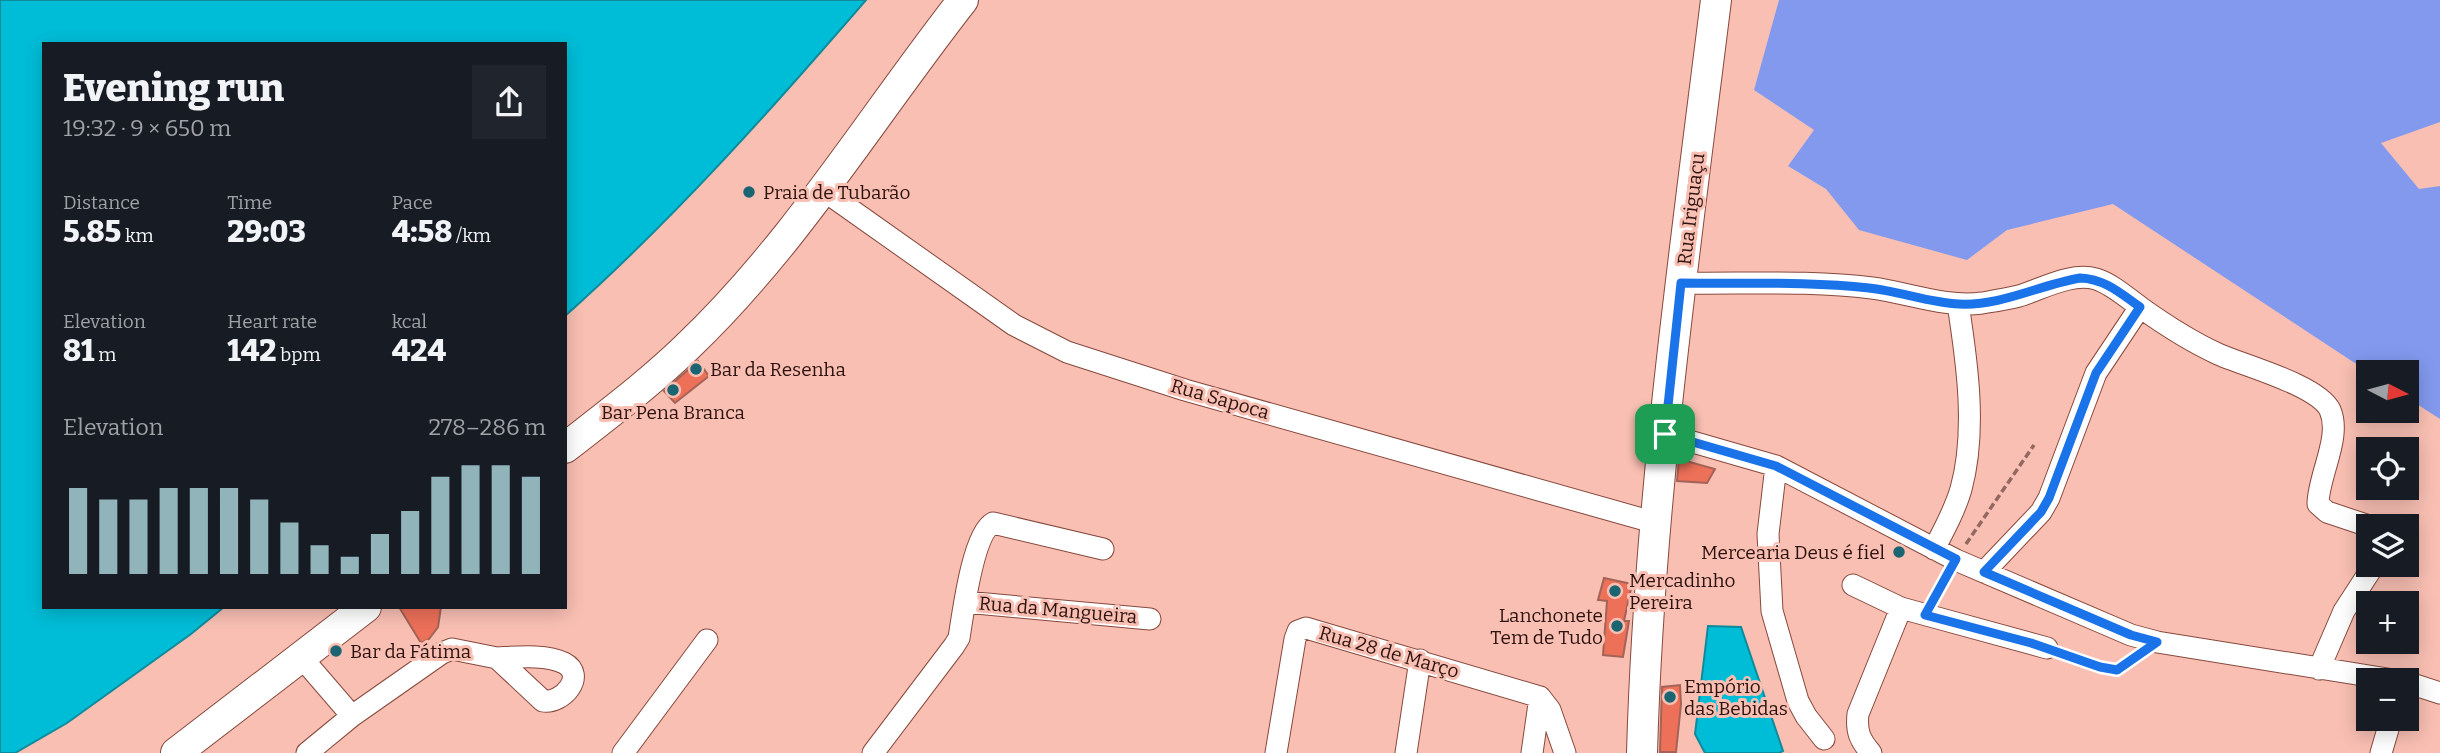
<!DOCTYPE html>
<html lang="en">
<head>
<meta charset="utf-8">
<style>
  :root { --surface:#171b24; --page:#20242c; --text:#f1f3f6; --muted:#9ea1a6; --accent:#91b3ba }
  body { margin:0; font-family:Bitter,serif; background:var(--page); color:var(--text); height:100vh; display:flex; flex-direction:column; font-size:26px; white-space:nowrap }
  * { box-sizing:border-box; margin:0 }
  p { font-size:23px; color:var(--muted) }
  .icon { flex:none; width:38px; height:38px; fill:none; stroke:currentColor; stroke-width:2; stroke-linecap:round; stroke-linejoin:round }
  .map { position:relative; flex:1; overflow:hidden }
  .panel { position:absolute; left:42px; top:42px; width:525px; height:567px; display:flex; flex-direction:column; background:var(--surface); border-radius:0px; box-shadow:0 4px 18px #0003 }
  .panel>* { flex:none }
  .needle { width:46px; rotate:96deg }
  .tools { position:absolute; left:2356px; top:360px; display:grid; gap:14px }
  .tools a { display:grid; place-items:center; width:63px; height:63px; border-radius:0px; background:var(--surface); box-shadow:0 4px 18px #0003; font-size:35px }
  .pin { position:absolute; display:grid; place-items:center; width:60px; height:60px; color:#fff; margin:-30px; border-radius:14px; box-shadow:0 4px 10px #0006 }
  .round { display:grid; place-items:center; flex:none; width:74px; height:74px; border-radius:0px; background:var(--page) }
  .headline { display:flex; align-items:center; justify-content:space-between; height:119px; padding:0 21px }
  h1 { font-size:38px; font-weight:800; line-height:52px }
  .stats { display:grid; grid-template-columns:repeat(3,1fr); gap:10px; height:119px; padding:7px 21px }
  .stats div { display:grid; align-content:center }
  .stats b { font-size:30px; font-weight:800 }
  .stats small { font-size:19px; font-weight:400 }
  .stats p { font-size:19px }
  .chart { height:196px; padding:14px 21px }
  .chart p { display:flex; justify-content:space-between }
  .chart svg { width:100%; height:126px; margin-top:7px; stroke:var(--accent); stroke-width:6 }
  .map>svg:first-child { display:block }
  .forest { fill:#8299ee }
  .water { fill:#00bdd7; stroke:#0e8a9b; stroke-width:2 }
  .building { fill:#ed7059; stroke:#a46357; stroke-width:2 }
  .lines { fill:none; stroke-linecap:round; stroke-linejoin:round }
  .street-casing { stroke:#87493d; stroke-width:23 }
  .secondary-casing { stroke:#87493d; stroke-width:32 }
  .path { stroke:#926861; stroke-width:3.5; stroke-dasharray:7 3.5; stroke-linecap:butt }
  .street { stroke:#fff; stroke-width:21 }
  .secondary { stroke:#fff; stroke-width:30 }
  .route-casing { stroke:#fff; stroke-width:14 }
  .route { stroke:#1a73e8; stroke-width:9 }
  .poi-dot { fill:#1b6471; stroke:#f9bfb3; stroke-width:2.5 }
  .labels { text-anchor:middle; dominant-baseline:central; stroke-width:6; stroke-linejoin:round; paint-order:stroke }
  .poi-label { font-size:19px; fill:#2d130f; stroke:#f9bfb3; text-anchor:start }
  .street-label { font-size:19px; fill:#2d130f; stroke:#f9bfb3 }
</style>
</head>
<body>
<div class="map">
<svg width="2440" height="753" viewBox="0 0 2440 753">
  <rect width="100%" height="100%" fill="#f9bfb3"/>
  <path class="forest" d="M1779,0H2440V122L2381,143L2419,189L2440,186V419L2406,397V373H2370L2113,204L2007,230L1967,260L1859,230L1826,189L1788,166L1814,130L1754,90Z"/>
  <path class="water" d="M0,0H866C771,110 674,219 565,316V44H44V607H224L191,634L67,723L15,753H0Z
    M1708,626L1741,627L1783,751L1779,753H1705L1695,734Z"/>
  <path class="building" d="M698,361L709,376L675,403L664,391Z
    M1679,459L1715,469L1707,483L1677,481Z
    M1604,578L1632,584L1624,621H1629L1623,657L1603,655L1607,601L1598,600Z
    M399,607H441L438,627L429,639L421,643Z
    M1680,685L1681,704L1676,752H1660L1662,687Z"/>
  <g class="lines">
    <defs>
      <path id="street" d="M823,190L1014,325L1067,352L1185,390L1656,523
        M1681,283C1744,284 1810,280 1872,288C1909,293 1946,308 1982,303C1994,301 2007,299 2019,296C2042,289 2071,272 2096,279C2112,284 2126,297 2140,307C2165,325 2190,341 2218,354C2242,365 2318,385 2330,410C2342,437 2318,476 2318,504L2327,512L2372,527
        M1665,434L1776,466L1956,560L2131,635L2157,642L2400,681
        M1776,466L1768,534L1772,611L1798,701L1806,716L1824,739
        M1934,549C1944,530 1955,510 1961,489C1977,431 1967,362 1958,304
        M1984,572L2041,512L2049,498L2096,373L2140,307
        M1853,585L1901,608L2047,648
        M965,602L1150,619
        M302,658L352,716
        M2319,669L2344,611L2374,565
        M2406,682L2440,693
        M307,753L352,716L442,653L452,649L497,658L543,701C563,704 587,675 564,663C546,654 517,657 497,658
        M623,753L707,640
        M873,753L954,646L959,638C963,613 973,534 993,523L1103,549
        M1276,753L1295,639L1298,631L1306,628L1540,697L1550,710L1565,753
        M1406,753L1420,660
        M1532,753L1540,697
        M1871,753C1860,740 1856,732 1858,714L1901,608
        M2381,753L2391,719"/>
      <path id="secondary" d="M565,448C607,415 650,383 688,346C795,244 872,116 963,0
        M176,753L366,607
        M1642,753C1649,501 1685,250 1716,0"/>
    </defs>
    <use href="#street" class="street-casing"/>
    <use href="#secondary" class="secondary-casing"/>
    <path class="path" d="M1966,544L2034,445
      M1934,599L1947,575
      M2062,654L2100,667L2117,670L2139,656"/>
    <use href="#street" class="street"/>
    <use href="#secondary" class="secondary"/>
  </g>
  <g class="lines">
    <defs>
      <path id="route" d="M2080,278C2105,279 2120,293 2140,307L2096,373L2049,498L2041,512L1984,572L2131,635L2157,642L2117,670L2100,667L2031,643L1925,615L1956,559L1776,466L1665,434L1681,283C1744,284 1807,281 1869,288C1899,291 1929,303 1959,304C2002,306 2039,285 2080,278Z"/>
    </defs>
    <use href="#route" class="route-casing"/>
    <use href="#route" class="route"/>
  </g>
  <g class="poi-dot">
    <circle cx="749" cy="192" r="7"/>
    <circle cx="696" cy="369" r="7"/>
    <circle cx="673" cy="390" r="7"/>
    <circle cx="1899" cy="552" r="7"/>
    <circle cx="1615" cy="591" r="7"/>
    <circle cx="1617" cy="626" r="7"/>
    <circle cx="336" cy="651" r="7"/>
    <circle cx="1670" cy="697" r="7"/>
  </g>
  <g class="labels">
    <g class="poi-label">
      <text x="763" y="192">Praia de Tubarão</text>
      <text x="710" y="369">Bar da Resenha</text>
      <text x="673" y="412" text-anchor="middle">Bar Pena Branca</text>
      <text x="1885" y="552" text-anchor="end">Mercearia Deus é fiel</text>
      <text x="1629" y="580">Mercadinho<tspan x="1629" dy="22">Pereira</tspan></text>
      <text x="1603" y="615" text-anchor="end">Lanchonete<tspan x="1603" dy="22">Tem de Tudo</tspan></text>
      <text x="350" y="651">Bar da Fátima</text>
      <text x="1684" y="686">Empório<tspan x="1684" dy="22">das Bebidas</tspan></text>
    </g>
    <g class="street-label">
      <text transform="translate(1691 209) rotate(-83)">Rua Iriguaçu</text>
      <text transform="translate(1220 399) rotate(16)">Rua Sapoca</text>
      <text transform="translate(1058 610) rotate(5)">Rua da Mangueira</text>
      <text transform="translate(1389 652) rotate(16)">Rua 28 de Março</text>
    </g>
  </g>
</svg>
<div class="tools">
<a><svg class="needle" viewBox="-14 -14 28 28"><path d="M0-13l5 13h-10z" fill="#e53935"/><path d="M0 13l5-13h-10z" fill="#9ea1a6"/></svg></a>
<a><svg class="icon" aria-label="locate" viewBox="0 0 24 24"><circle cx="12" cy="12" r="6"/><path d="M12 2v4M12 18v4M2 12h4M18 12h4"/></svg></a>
<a><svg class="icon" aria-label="layers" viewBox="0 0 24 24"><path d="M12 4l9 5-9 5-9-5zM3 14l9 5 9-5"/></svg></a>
<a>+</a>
<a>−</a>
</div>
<div class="pin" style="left:1665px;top:434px;background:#1e9e55"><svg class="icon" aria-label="arrive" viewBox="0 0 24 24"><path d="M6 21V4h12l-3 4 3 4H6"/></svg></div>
<section class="panel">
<div class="headline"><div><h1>Evening run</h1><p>19:32 · 9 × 650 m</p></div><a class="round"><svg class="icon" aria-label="share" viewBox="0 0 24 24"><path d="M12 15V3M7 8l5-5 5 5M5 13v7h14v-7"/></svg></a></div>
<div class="stats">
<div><p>Distance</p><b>5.85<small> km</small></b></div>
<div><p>Time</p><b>29:03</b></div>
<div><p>Pace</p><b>4:58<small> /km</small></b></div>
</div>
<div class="stats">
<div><p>Elevation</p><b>81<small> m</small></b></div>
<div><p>Heart rate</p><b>142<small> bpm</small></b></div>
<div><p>kcal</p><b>424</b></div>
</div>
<div class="chart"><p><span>Elevation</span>278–286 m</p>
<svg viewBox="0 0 160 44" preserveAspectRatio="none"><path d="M5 44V14M15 44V18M25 44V18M35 44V14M45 44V14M55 44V14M65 44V18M75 44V26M85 44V34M95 44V38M105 44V30M115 44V22M125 44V10M135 44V6M145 44V6M155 44V10"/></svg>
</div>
</section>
</div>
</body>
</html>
